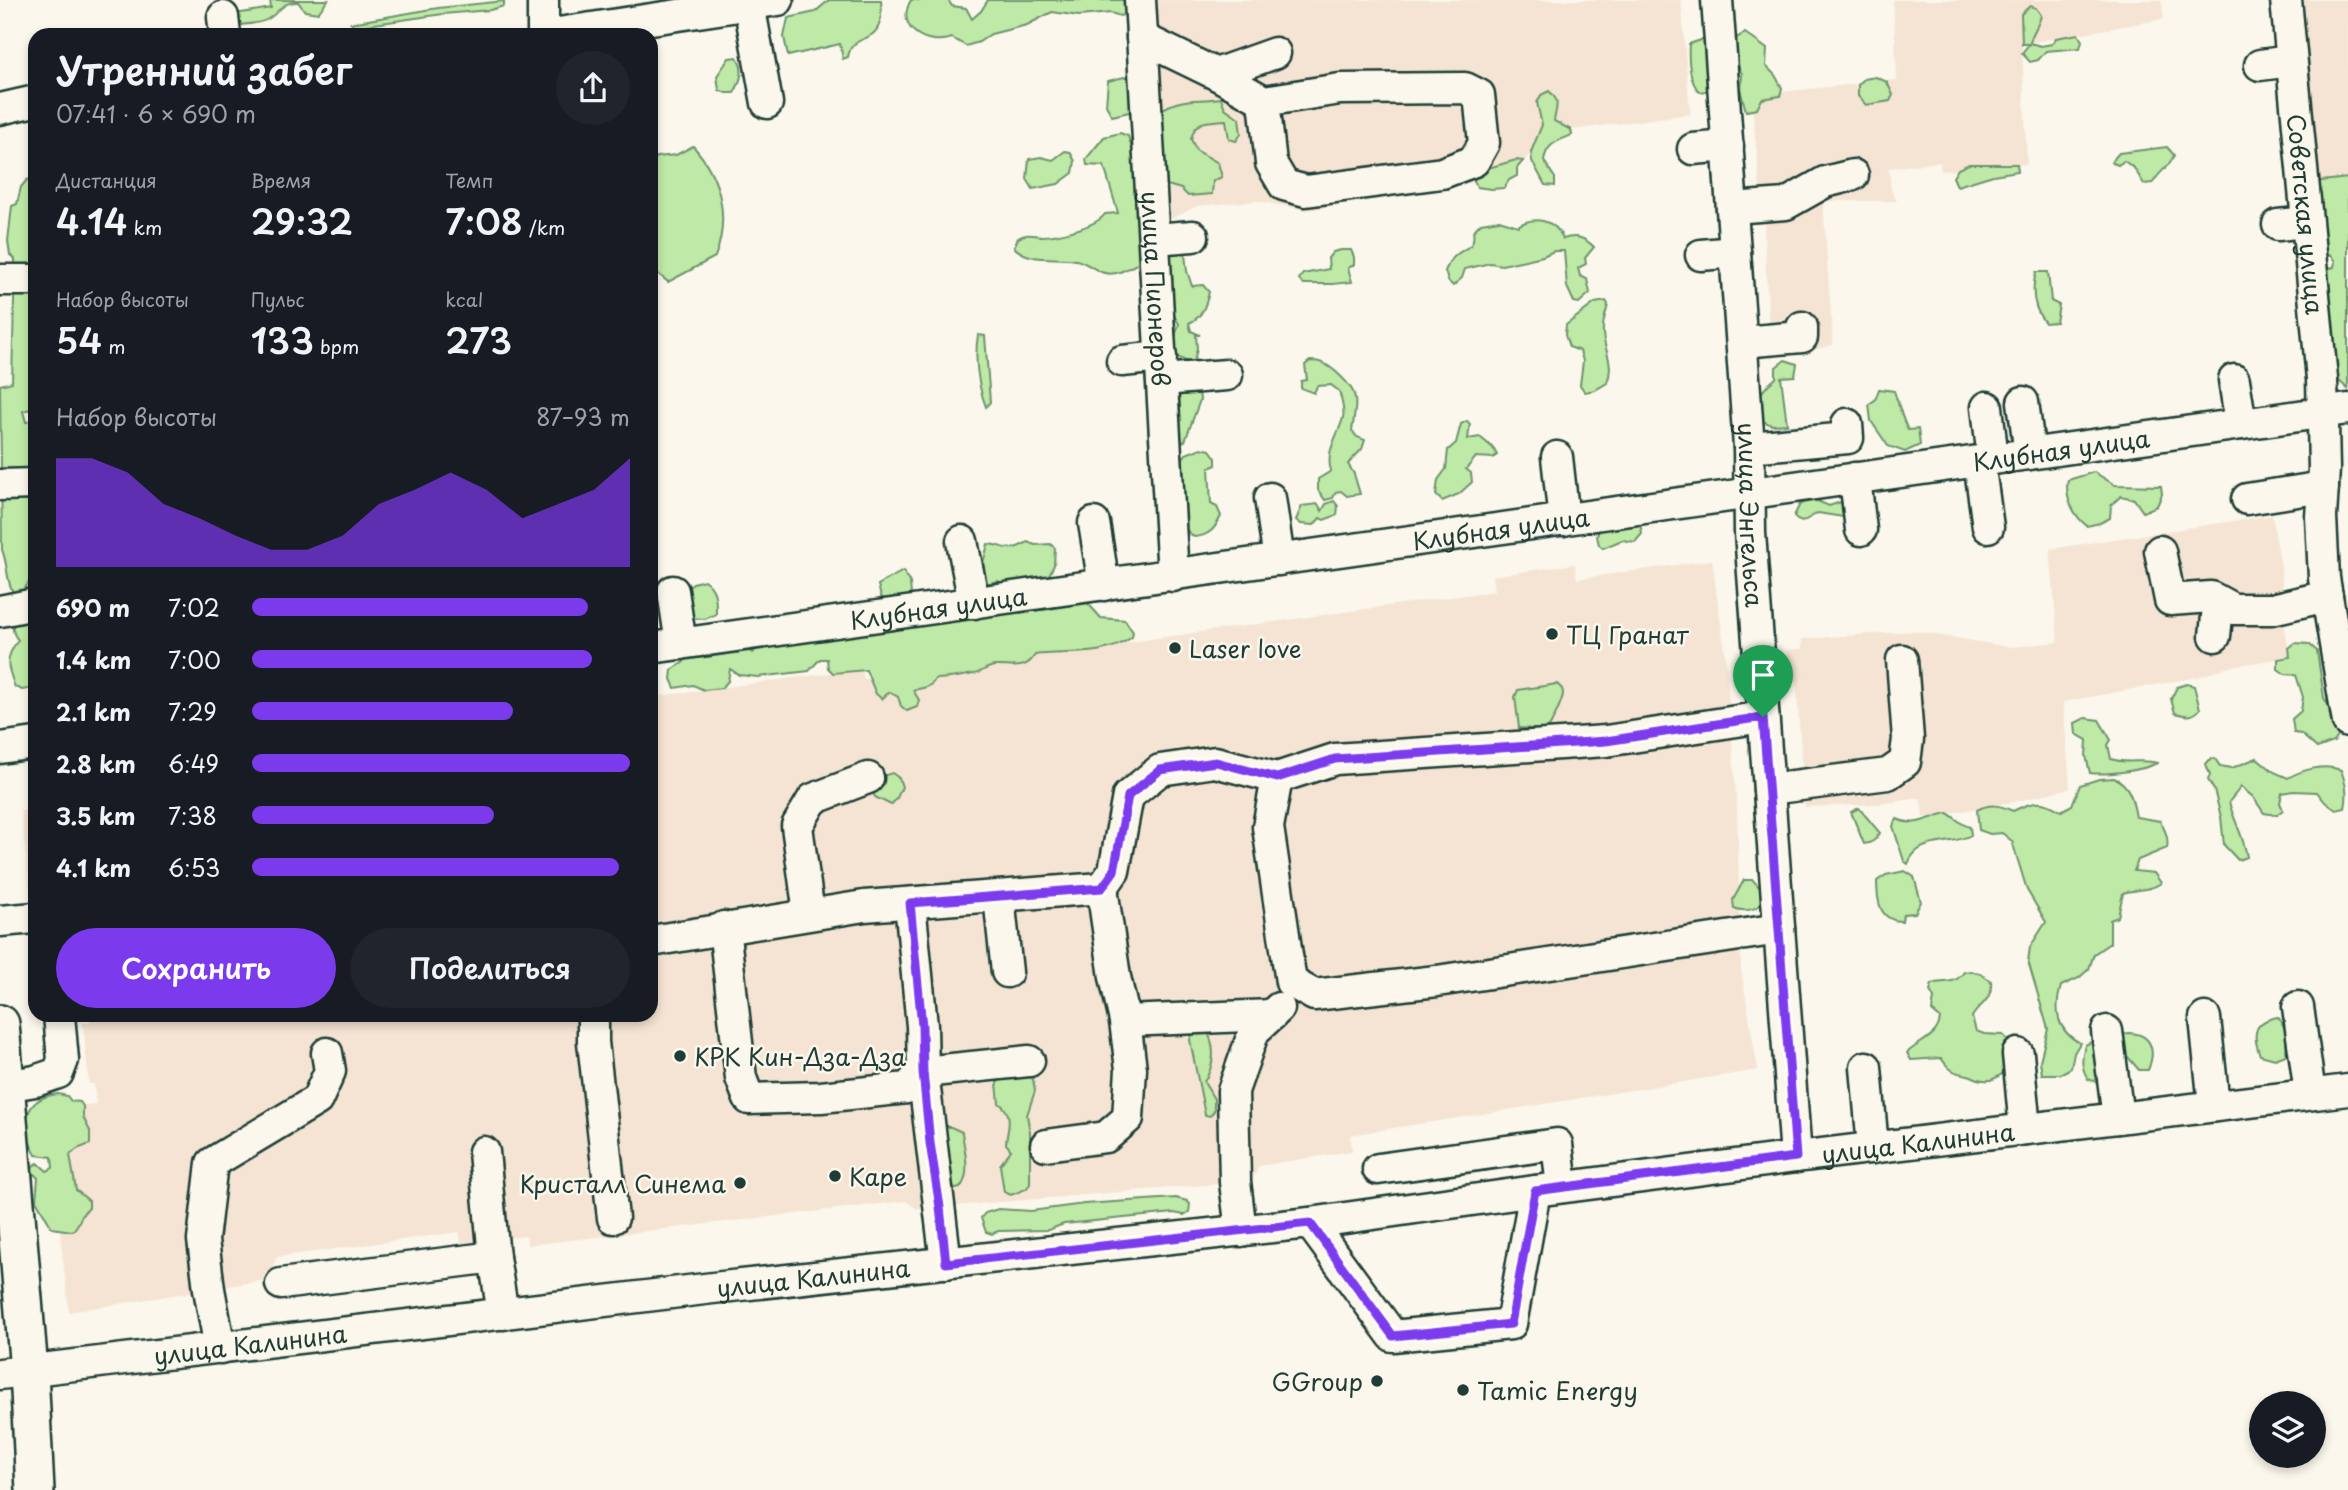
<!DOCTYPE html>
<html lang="ru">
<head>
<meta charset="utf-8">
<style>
  :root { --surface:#171b24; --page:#20242c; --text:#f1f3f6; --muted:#9ea1a6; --accent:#7c3aed }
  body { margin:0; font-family:"Playpen Sans",sans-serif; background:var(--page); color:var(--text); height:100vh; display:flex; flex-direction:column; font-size:26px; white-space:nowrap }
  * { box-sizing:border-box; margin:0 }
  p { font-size:23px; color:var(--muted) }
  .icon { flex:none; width:38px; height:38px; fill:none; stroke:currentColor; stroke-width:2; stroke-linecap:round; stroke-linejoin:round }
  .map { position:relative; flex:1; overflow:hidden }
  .drawer { position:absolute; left:28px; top:28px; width:630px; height:994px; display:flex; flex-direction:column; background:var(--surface); border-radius:21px; box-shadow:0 4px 10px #0003 }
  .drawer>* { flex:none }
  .fabs { position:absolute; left:2249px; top:1391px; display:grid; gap:14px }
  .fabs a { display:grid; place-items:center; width:77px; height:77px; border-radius:50%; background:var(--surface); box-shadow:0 4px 10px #0003; font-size:35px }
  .pin { position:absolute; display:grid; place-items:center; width:60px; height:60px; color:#fff; margin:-72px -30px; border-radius:50% 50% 50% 0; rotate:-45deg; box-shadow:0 0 7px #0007 }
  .pin .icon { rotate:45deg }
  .round { display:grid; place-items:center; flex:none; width:74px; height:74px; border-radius:37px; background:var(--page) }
  .summary { display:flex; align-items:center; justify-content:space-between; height:119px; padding:0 28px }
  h1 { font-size:38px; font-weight:600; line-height:52px }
  .stats { display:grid; grid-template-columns:repeat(3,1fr); gap:10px; height:119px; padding:7px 28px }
  .stats div { display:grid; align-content:center }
  .stats b { font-size:35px; font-weight:600 }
  .stats small { font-size:19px; font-weight:400 }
  .stats p { font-size:19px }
  .chart { height:196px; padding:14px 28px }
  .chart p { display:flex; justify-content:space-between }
  .chart svg { width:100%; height:126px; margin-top:7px; fill:var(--accent); opacity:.7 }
  .button { display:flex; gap:14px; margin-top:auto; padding:14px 28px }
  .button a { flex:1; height:80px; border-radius:42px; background:var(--accent); color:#fff; font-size:28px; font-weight:600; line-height:80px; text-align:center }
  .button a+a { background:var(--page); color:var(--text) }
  ul { padding:0 28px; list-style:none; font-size:23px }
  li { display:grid; grid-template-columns:112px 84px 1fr; align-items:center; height:52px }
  li i { height:18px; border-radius:9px; background:var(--accent) }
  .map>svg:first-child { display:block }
  .built { fill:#f5e4d3 }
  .green { fill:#bee9a6; stroke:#6e936d; stroke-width:2 }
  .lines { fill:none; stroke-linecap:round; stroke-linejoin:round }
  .minor-casing { stroke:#1f3d34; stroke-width:35 }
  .major-casing { stroke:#1f3d34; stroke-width:42 }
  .minor { stroke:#fbf7ec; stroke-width:30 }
  .major { stroke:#fbf7ec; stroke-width:37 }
  .route-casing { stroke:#fff; stroke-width:14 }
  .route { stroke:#7c3aed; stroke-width:9 }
  .poi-dot { fill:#1f3d34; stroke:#fbf7ec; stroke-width:2.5 }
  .labels { text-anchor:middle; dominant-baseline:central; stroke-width:5; stroke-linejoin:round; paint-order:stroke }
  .street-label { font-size:24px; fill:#1f3d34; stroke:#fbf7ec }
  .poi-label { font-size:24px; fill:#1f3d34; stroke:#fbf7ec; text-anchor:start }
</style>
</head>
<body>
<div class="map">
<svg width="2348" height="1490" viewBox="0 0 2348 1490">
  <rect width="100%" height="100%" fill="#fbf7ec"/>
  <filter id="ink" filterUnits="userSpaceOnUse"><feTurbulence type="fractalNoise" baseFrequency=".0143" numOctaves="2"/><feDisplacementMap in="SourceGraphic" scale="14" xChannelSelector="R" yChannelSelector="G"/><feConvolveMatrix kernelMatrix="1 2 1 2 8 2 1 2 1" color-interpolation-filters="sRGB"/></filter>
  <g filter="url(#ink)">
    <path class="built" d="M1151,0H1681L1690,114L1549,133L1510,176L1308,210L1256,201L1197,206L1167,221Z
      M1893,0H2161L2164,19L2022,44L2027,164L1941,171L1940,162L1889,168L1891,190L1897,201H1823L1833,345L1809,351H1770L1764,228L1751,95L1897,80Z
      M2297,0H2348V178L2312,182Z
      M2272,515L2281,568L2285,629L2290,657L2233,666L2198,677L2063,702L2070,788L2018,801L1923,818L1921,798L1878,804L1805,807L1796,679H1789L1787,650L1802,649V639L1914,631L2009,647L2058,642L2050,549Z
      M1712,560L1726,661L1737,808L1741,969L1758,1070L1350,1135L1352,1151L1259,1166L1252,1181L917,1209L906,1201L528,1245L526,1236L461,1243L459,1232L277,1257L266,1280L69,1312L46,1109L96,1104L94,1084H89L83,1023L90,1022V1015H651V697L862,669L864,679L1494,591L1492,576L1575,564L1577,579Z
      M35,809V910H32L21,811Z"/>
    <path class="green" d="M270,0H328L318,13L305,11L298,2C282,1 280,12 268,19C260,24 248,24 239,25L235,14L271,8Z
      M829,0H881C885,53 853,27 848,57L843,59L840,44L788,56L784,37L788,18L815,12Z
      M911,0H948L952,6L966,8L972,19L981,11L988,0H1127L1126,14L1120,16L1111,13L1079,16L1052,12L1027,25L991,34L979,42L966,46L952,38C928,47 894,29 911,0Z
      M504,1V6L490,10L443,14L354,27L351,23L438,8Z
      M2030,6L2036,8L2041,15C2039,26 2032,32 2030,43L2041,46L2052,44L2056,38L2078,34L2082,41L2080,48L2046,51L2038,60L2030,62L2022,53L2029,44H2022L2021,14Z
      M1745,33L1767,49L1766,66L1775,75L1782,88L1780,96L1762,99L1757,109L1746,111L1741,93L1742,74L1733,56L1734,39Z
      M1710,37L1711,90L1700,92C1689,83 1688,58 1689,44Z
      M737,57C745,69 741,81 734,93H726L719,90L717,76L729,58Z
      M1124,77H1132L1137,101L1129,112L1112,116L1106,105L1108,81Z
      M1876,77L1887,82L1893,95L1890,101L1866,105L1858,96V85L1864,79Z
      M1549,91C1561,101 1556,108 1554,121L1571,130L1572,135C1557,141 1546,144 1544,161L1555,178V186L1545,185L1532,161L1531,152L1542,125L1537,103L1541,95Z
      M1221,98L1225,108L1239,118L1241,134L1236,141L1229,139L1226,120C1208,122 1196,118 1191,139L1196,150L1218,163L1222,177L1213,181L1212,194L1188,196L1181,189L1167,185L1156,165L1158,112C1182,96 1194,102 1221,98Z
      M1120,133L1128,136L1133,152L1143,159L1155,253C1143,260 1129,270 1116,273C1099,277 1091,263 1076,260C1056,256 1029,263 1014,247L1018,238C1028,233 1031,235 1041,236C1057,236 1096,227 1105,214L1118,213L1104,166L1087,165L1086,159L1104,137Z
      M693,146C721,177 730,218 715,257L668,282L656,272L651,263V163L657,157L676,155Z
      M2167,147L2174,155C2170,167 2159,171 2153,183L2144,184L2134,168L2124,161L2118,165L2111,162L2119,153Z
      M1065,151L1070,152L1075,161L1073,173L1058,184L1033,189L1027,179L1029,159L1041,157L1053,160Z
      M1516,160L1523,161L1517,168V176L1509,180L1504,188L1491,189L1477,187L1472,176L1481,170Z
      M1969,164H2017L2018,171L1993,175L1957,186L1953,177L1958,169Z
      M35,178V375L32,385L35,387V408L23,411L26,422L35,420L32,546L35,567L31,579L18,599C5,585 9,566 2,550L0,385L12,382L15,259L10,255L8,241L12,206L17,204L21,187L27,180Z
      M2348,178V389L2338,380L2330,357L2329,332L2331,317L2326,270L2334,267L2335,261L2330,255L2325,258L2312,182Z
      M1499,220L1518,226C1534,215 1556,220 1563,239C1576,235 1584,237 1594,247L1585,258L1586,264L1578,268L1580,276L1587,279L1590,293L1579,303L1574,302L1567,287L1564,251H1554L1543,256L1502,265L1490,263L1465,269L1462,278L1453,286L1448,281L1445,271C1448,265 1450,260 1455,256C1466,246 1476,248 1473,231L1481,223Z
      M1179,248L1185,254L1187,271L1192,286L1203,285L1209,292C1206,305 1202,318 1189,323L1191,331L1200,335H1196L1197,349L1194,361L1188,362L1175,356L1172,346L1179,324C1170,308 1164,305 1173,287C1166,277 1168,263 1171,253Z
      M1341,250H1351L1354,257V265L1348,268L1352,282L1333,284H1303L1299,279L1303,274L1329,269L1328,258L1333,252Z
      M2036,272H2048L2051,301L2059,305L2056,322L2045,323C2033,308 2031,291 2036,272Z
      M1606,301L1608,304C1607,311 1603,320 1603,327C1601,348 1616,360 1607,383L1595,390L1585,392L1580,385L1583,361L1580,351L1569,347L1565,335L1566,325L1595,303Z
      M978,335L985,336L990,402L986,407C978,386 974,358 978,335Z
      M1785,360L1797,364L1795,376L1781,377L1787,424L1772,425L1762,421C1756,399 1758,392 1776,378V367Z
      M1310,361C1322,361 1326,364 1335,371C1360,393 1357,398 1352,431L1357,437L1365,440L1362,449L1348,464L1354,474L1360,494L1347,496L1341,491L1336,492L1333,498L1325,500L1318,490V479L1331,471C1325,451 1338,436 1343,418C1345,411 1341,398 1339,391L1331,385L1317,386L1314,393L1301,388V381L1307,380L1305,365Z
      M1194,386L1199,392L1200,400L1185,441L1182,442L1176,439L1170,395Z
      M1879,389L1894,391C1899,404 1901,417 1908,430L1918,429L1920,445L1905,452L1888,446L1871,421L1869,404L1875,400Z
      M1467,421L1470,424L1468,439L1480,437L1493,448L1497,455L1493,458L1476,457L1466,469L1471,473L1472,482L1459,494L1442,501L1436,495L1438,480L1446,469L1448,450L1456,443L1461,424Z
      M1201,448L1210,450L1216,458V465L1209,468L1211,504L1217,507L1221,516C1215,529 1209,536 1194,537L1184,528L1178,465L1186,454Z
      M2094,472L2115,485L2161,486L2162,494L2157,506L2143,512L2134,499L2121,496L2111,505L2110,518L2100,523L2087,526C2074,516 2064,497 2068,480Z
      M1815,500L1829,506L1844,501L1855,511L1843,517L1818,513L1802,522L1797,520L1794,516L1800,504Z
      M1334,501L1338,506L1337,515L1324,520L1320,518L1314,525L1301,524L1296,520L1302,506L1318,504L1322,511L1326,504Z
      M1602,522H1640L1642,534L1635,542L1622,540L1603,548L1599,545L1597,536Z
      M1028,542L1035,545L1050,544L1055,548L1054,565L1047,579L1021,588L997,581L986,584L977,580L976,571L983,563L988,544C1008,546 1006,554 1028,542Z
      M903,571L910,583L911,595L902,603H892L881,597L878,585Z
      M704,580C717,589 716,600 716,614L705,619L691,618L680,596L693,583Z
      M1085,600L1101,618L1125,620L1133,632L1132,637C1105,658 1066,651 1035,655C1025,672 1011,665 995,666C988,666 981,673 974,674C961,676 949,679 935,679C931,688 923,688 913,690L919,700L917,707L907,711L901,706L898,697L889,692L882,699L876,694L866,670L833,673L828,668L827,659H820L809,671L758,677L739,675L730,669L728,681L722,688L704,690L693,685L675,688L671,679L672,670L684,662L683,649H745L753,653L761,644L856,635L859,629L1004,610L1009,613L1050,609L1057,602Z
      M35,610V688L22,690L15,687C7,666 4,659 18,640C12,633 12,627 14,619Z
      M2295,643L2309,644L2317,651L2324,698L2333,713L2339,735L2334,742L2317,748L2301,734L2294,733L2292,719L2301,711L2303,697L2296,675L2285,674L2278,669V659L2290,657L2289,648Z
      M1557,684C1561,688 1563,688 1563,694C1563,699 1551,726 1547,730L1519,728L1515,697L1518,690Z
      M2187,684L2194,686L2200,709C2193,718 2186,716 2175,713L2171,699L2177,687Z
      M2085,718L2099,720L2111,740L2108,745L2111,759C2129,765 2140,758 2157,763C2142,771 2106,775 2090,773L2086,756L2087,740L2076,734L2075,723Z
      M2211,758L2215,759L2220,766L2232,768L2257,758L2274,772L2288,778C2303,769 2325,764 2341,770C2346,784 2348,794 2345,808L2336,810L2325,802L2317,792L2293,791L2282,793L2280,803L2283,810L2276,815L2264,813L2253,797L2241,787L2229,802C2234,821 2244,837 2247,857L2238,860L2224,845L2221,817L2214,790L2208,780L2210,775L2206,764Z
      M892,773L899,778L902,787L897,798L891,805L875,797L870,787L879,777Z
      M2114,778C2130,784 2133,801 2136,817L2160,821C2165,830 2169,838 2167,848L2138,860L2134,871L2154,873L2161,883C2150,891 2136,889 2123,893L2118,917L2110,920V943L2094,954L2089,969L2079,978L2061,986C2054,1010 2056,1030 2080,1043L2074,1053L2071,1068L2060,1074H2042L2040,1061L2048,1029L2028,961L2030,947L2046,922L2027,890L2012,841L2002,833L1990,834L1979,830L1977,810C1990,803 2000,805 2013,811C2033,801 2042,799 2061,811L2072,805L2080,785L2099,779Z
      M1859,808L1880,833C1876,840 1872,843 1864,844L1851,812Z
      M1947,813C1956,817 1960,825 1970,827L1971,835C1950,847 1918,836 1908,864L1904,861L1893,826L1897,819C1915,828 1929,817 1947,813Z
      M1905,871L1914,877L1921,902L1915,913L1903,914L1902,921C1879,921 1877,900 1877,881L1886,875Z
      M1744,880H1753C1755,883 1759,886 1761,889C1770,908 1746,914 1734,908L1733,900Z
      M1971,971L1981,974L1991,981C1993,1001 1979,1004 1972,1017L1976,1031L1984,1034L2003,1035L2012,1044L2013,1065C2005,1071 1995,1082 1984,1080C1978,1080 1973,1076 1968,1075C1954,1073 1949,1070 1941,1058L1911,1060L1907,1053C1919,1041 1939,1037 1940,1018L1932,1011L1934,998L1930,991L1932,984C1946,980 1955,985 1964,972Z
      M2278,1017C2288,1030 2287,1039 2286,1055L2275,1059L2260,1055C2252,1035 2253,1021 2278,1017Z
      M1206,1029C1216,1046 1215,1065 1204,1082L1214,1099V1111L1210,1116L1205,1115L1190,1040L1194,1030Z
      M2128,1033C2152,1033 2156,1051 2148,1070H2139L2128,1057L2113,1060L2099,1083L2088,1079C2081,1068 2081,1058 2085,1045L2096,1040L2107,1042Z
      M1027,1075L1033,1079L1035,1091L1027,1115L1030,1132V1184L1026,1189L1011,1195L1004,1192L1000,1165L1011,1150L1006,1144C1007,1128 1015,1115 999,1103L997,1083L1003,1076Z
      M58,1094L67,1096L71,1101L80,1102L83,1106V1117L90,1131V1144L77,1149L70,1155L76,1190L89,1201V1208C79,1213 81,1225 72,1231L52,1228L36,1200L38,1178L31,1171L33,1166L38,1163L47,1171L53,1168L52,1157L36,1155C20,1128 22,1098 58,1094Z
      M942,1127H951L962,1132C964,1149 972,1174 960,1188L942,1192Z
      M1176,1198L1187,1201L1190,1204L1189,1212L1184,1215L1174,1213L1064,1224L1048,1230L998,1231L992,1234L986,1232L981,1218L985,1213L998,1209L1031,1211L1084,1204Z"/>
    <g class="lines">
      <defs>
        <g id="minor">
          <path id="s1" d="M1140,0L1173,576"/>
          <path id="s2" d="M1717,0L1749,447L1750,533L1796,1157"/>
          <path id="s3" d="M2286,0L2322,379L2324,469L2321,517L2324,578L2348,722"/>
          <path d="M749,4L767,103"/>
          <path d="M223,17L225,35"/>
          <path d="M543,35V0"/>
          <path d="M545,35L778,0"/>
          <path d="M1142,38L1216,74L1275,53"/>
          <path d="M2260,65L2291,61"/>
          <path d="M1216,74L1264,101L1340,89L1465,88L1479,95L1484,143L1474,161L1442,173L1306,191L1284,185L1271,163L1264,101"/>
          <path d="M0,109L35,101"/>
          <path d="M1693,149L1728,146"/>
          <path d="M1732,208L1786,204L1825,182L1853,175"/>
          <path d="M2278,225L2306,222"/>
          <path d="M1154,239L1193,236"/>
          <path d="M1701,255L1735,252"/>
          <path d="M0,280H35"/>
          <path d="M1742,342L1802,337V327"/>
          <path d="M1122,361L1161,357"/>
          <path d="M1162,380L1227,375"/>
          <path d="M2234,380L2241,424"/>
          <path d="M2023,402L2030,454"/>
          <path d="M1987,407L1993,459"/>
          <path d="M1749,447L1848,438L1847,424"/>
          <path d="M1557,457L1564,520"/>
          <path d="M1979,461L1988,527"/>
          <path d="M1855,478L1861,530"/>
          <path d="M0,485L35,484"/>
          <path d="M1270,498L1279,560"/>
          <path d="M2247,499L2323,487"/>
          <path d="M1094,523L1104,585"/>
          <path d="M962,541L974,603"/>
          <path d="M2160,551L2170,600L2211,597L2233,609H2272L2327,596"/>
          <path d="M673,591L681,644"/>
          <path d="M0,611L35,604"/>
          <path d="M2215,636L2217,616L2224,605"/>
          <path id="s4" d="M651,648L2348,409"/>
          <path d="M1763,717L1606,741L1335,759L1277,778L1268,827L1291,982L1314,995L1437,981L1779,929"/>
          <path d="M0,748L35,743"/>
          <path d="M1769,789L1888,774L1905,762L1908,739L1902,660"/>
          <path d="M1102,888L1115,977L1125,1021L1272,1015"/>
          <path d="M999,897L1007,972"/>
          <path d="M809,914L797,826L813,799L868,778"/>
          <path d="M0,921L35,918"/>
          <path d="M724,927L741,1078L749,1099L821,1097L907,1088L923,1072L922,1026L910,903"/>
          <path d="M651,941L864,906L1102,888L1114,871L1128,796L1160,770L1215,762L1277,778"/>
          <path d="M2298,1007L2310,1094"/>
          <path d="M593,1015V1042L613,1218"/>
          <path d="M2205,1018L2214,1106"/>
          <path d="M2107,1031L2118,1118"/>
          <path d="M2018,1054L2025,1129"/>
          <path d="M1866,1067L1873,1148"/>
          <path d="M5,1086L35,1081L58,1073L63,1060L59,1015"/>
          <path d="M1046,1145L1106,1137L1128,1118L1131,1069L1125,1021"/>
          <path d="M484,1152L494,1257"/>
          <path d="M1378,1169L1557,1144L1562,1187"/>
          <path d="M1310,1223L1393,1336L1511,1324L1535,1191"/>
          <path d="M1241,1231L1235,1182L1233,1091L1254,1031L1279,1008"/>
          <path d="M946,1263L923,1072L1029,1061"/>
          <path d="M281,1284L494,1257L503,1314"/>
          <path d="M220,1348L209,1289L203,1240L212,1163L317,1100L330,1071L327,1053"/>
          <path id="s5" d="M0,1374L713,1288L1310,1223L1535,1191L1796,1157L2348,1090"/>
        </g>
        <path id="major" d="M0,1024L29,1371L35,1490"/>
      </defs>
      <use href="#minor" class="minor-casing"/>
      <use href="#major" class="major-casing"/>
      <use href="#minor" class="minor"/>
      <use href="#major" class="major"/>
    </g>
  </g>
  <g class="lines" filter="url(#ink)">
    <defs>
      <path id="route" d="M1763,717L1796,1157L1535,1191L1511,1324L1393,1336L1310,1223L946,1263L940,1207L930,1143L923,1072L922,1026L910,903L1102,888L1114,871L1128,796L1160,770L1216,762L1277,778L1335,759L1606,741Z"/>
    </defs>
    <use href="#route" class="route-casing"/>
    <use href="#route" class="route"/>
  </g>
  <g class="poi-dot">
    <circle cx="1552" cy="634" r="7"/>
    <circle cx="1175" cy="648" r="7"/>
    <circle cx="680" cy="1056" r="7"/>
    <circle cx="835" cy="1176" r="7"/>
    <circle cx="740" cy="1183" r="7"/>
    <circle cx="1377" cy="1381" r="7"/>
    <circle cx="1463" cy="1390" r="7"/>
  </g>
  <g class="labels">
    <g class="street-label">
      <text stroke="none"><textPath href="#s3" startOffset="215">Советская улица</textPath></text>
      <text stroke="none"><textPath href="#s1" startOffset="289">улица Пионеров</textPath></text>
      <text stroke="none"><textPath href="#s4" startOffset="1424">Клубная улица</textPath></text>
      <text stroke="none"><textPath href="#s2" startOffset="516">улица Энгельса</textPath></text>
      <text stroke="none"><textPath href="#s4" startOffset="858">Клубная улица</textPath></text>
      <text stroke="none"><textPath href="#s4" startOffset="290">Клубная улица</textPath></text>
      <text stroke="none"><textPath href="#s5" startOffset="1932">улица Калинина</textPath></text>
      <text stroke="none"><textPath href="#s5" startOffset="819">улица Калинина</textPath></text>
      <text stroke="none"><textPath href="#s5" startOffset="252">улица Калинина</textPath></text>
    </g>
    <g class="poi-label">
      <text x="1566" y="634">ТЦ Гранат</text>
      <text x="1189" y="648">Laser love</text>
      <text x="694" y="1056">КРК Кин-Дза-Дза</text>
      <text x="849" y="1176">Каре</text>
      <text x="726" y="1183" text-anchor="end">Кристалл Синема</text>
      <text x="1363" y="1381" text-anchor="end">GGroup</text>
      <text x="1477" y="1390">Tamic Energy</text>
    </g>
  </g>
</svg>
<div class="fabs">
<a><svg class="icon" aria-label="layers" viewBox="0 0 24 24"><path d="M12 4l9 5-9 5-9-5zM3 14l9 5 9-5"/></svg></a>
</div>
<div class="pin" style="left:1763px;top:717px;background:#1e9e55"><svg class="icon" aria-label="arrive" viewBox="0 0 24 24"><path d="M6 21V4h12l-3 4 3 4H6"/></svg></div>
<section class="drawer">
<div class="summary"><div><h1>Утренний забег</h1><p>07:41 · 6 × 690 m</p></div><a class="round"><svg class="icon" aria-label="share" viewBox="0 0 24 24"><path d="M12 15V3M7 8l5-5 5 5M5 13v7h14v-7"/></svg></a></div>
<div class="stats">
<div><p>Дистанция</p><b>4.14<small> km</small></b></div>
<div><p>Время</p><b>29:32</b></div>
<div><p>Темп</p><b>7:08<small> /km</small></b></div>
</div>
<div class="stats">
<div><p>Набор высоты</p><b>54<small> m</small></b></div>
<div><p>Пульс</p><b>133<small> bpm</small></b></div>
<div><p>kcal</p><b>273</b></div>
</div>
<div class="chart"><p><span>Набор высоты</span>87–93 m</p>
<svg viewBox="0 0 160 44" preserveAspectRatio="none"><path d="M0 44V6L10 6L20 11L30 22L40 27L50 33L60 38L70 38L80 33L90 22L100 17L110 11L120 17L130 27L140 22L150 17L160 6V44z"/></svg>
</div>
<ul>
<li><b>690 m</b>7:02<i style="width:89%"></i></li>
<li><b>1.4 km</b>7:00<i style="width:90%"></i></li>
<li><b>2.1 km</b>7:29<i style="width:69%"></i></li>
<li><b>2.8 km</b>6:49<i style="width:100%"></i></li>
<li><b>3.5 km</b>7:38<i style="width:64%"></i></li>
<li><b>4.1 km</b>6:53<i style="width:97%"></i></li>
</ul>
<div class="button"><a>Сохранить</a><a>Поделиться</a></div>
</section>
</div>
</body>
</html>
